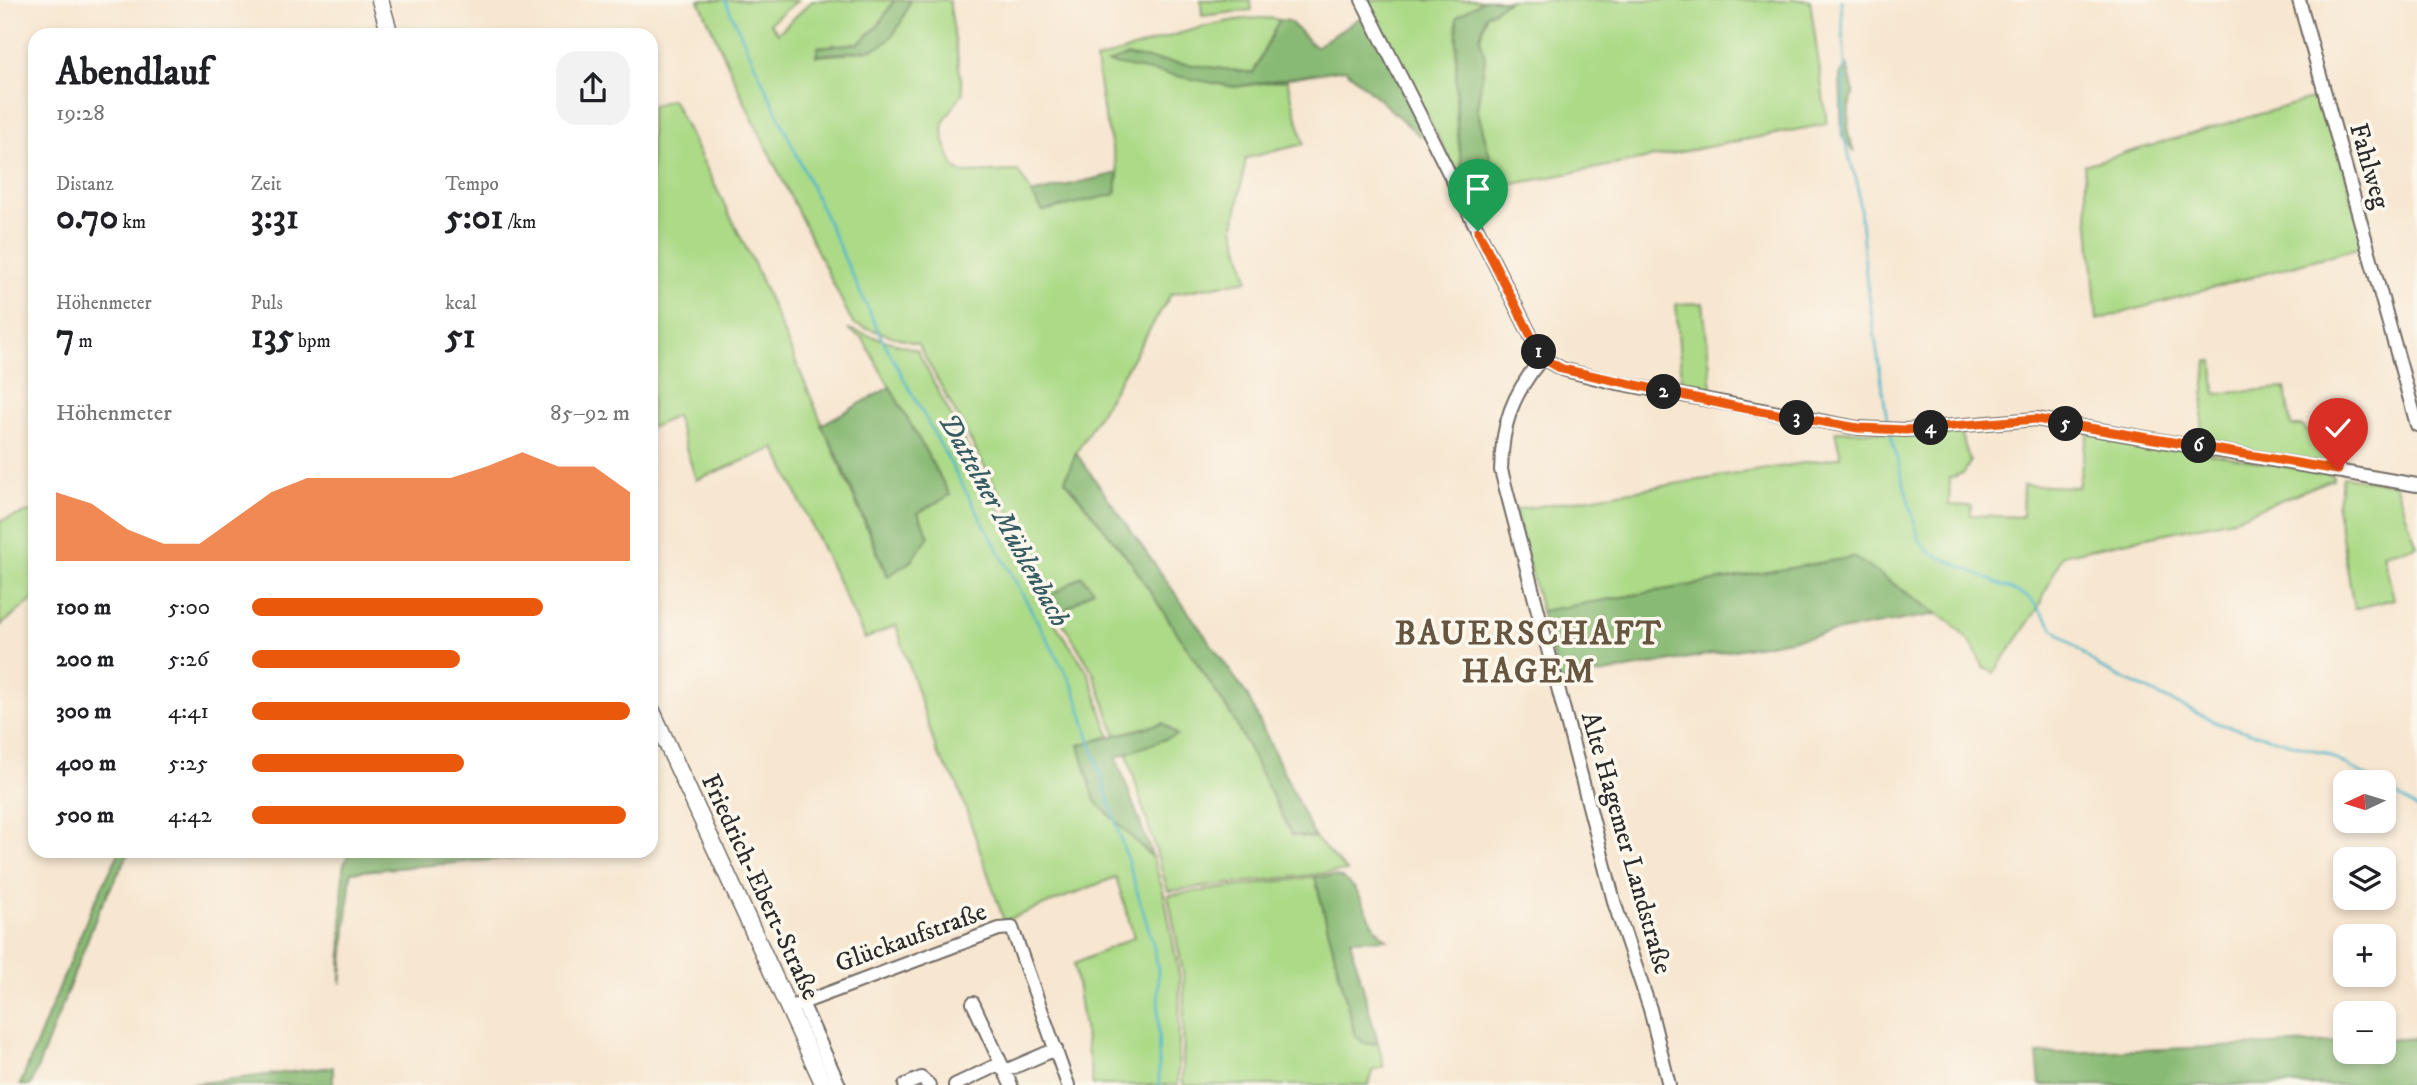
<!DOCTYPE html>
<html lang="de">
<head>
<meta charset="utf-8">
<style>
  :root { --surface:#fff; --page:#f2f2f2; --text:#202124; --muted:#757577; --accent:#ea580c }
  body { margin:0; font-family:"IM FELL DW Pica",serif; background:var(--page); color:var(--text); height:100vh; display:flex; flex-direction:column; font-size:26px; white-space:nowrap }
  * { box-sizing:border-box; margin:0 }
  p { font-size:23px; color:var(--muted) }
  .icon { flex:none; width:38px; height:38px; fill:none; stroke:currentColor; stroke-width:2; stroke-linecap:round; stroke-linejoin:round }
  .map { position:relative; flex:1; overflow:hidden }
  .panel { position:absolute; left:28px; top:28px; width:630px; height:830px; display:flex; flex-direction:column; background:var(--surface); border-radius:21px; box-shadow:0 4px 10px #0003 }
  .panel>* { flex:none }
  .needle { width:46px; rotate:266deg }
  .fabs { position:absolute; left:2333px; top:770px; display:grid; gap:14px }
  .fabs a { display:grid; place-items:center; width:63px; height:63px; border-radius:14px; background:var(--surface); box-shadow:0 4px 10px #0003; font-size:35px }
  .pin { position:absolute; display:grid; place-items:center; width:60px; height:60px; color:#fff; margin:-72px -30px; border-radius:50% 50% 50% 0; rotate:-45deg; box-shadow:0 0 7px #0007 }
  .pin .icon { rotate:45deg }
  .km { position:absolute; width:35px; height:35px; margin:-18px; border-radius:50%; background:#222; color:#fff; font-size:19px; line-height:35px; text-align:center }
  .round { display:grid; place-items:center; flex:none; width:74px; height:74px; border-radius:21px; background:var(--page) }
  .overview { display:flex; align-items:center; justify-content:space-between; height:119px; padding:0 28px }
  h1 { font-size:38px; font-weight:700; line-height:52px }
  .stats { display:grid; grid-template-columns:repeat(3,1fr); gap:10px; height:119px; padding:7px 28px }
  .stats div { display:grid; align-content:center }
  .stats b { font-size:35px; font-weight:700 }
  .stats small { font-size:19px; font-weight:400 }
  .stats p { font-size:19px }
  .chart { height:196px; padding:14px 28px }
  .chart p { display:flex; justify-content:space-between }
  .chart svg { width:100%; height:126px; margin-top:7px; fill:var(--accent); opacity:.7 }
  ul { padding:0 28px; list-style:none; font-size:23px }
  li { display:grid; grid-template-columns:112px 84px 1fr; align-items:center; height:52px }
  li i { height:18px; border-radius:9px; background:var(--accent) }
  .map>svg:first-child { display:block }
  .green { fill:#acda87; stroke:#6c8259; stroke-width:2 }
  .forest { fill:#89ba74; stroke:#5a7250; stroke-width:2 }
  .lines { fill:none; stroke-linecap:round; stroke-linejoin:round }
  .stream { stroke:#4bb5c9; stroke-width:2.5 }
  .minor-casing { stroke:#726c65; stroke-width:16 }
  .major-casing { stroke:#726c65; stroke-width:19 }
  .minor { stroke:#fff; stroke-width:12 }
  .major { stroke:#fff; stroke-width:16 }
  .route-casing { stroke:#fff; stroke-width:14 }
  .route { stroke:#ea580c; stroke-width:9 }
  .labels { text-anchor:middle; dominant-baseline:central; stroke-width:7; stroke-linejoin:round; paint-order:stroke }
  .street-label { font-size:26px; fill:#2b2b2b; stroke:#fbf7ec }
  .water-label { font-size:28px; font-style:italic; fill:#365b62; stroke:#fbf7ec }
  .district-label { font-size:33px; font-weight:bold; letter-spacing:2px; fill:#665641; stroke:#fbf7ec }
</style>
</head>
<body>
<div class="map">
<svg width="2417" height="1085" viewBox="0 0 2417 1085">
  <rect width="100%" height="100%" fill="#fbf7ec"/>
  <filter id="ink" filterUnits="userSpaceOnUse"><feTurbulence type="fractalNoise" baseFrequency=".0143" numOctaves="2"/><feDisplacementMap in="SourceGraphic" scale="14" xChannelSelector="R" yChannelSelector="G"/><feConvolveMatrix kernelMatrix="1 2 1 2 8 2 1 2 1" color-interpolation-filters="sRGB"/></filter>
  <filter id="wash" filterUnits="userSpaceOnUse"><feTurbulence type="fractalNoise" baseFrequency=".00686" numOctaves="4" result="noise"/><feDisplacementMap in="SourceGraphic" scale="28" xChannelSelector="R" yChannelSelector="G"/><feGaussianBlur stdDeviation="1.57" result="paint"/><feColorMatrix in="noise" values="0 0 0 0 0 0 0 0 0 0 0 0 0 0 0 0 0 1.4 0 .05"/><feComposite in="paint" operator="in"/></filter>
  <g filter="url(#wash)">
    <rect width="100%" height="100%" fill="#f7e6d0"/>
    <path class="green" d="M699,0H798L770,23L778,33L813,0H894L878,26L859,43L818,47L817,56L846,54L906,11L910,0H949L963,92L943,123L944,142L954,167L963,173L1018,171L1043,211L1116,194L1118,173L1103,109L1096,60C1141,47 1236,9 1279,20L1253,73L1127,56L1234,87L1287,80L1304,144L1246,158L1234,227L1248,280L1171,294L1076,453L1065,480L1131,562L1233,718L1292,835L1315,838L1347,871L1168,891L1127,755L1131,749L1176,735L1163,723L1116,735L1093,672L1058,615L1092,590L1082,576L1047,598L1026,542L918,344L853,324L751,116Z
      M1201,0H1250L1252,10L1202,16Z
      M1368,0H1483L1457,18L1456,117L1464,188Z
      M1509,0H1810L1827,124L1498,187L1477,108L1485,57L1480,38L1486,15Z
      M2325,95L2364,246L2097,320L2084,165Z
      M672,99L755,266L887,576L911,561L917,513L950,495L863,339L848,329L917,350L1023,555L1046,610L1088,672L1110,736L1079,745L1095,801L1153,858L1164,894L1180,979L1178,1085H1093L1074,964L1134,937L1116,877L1004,921L957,783L938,755L896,625L865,639L775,448L696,480L676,416L651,428V106Z
      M1703,303L1712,388L1682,386L1676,304Z
      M2207,361H2213L2215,394L2285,388L2291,426H2302L2322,445L2327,464L2200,443Z
      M1835,431L1961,433L1970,462L1964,473L1950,478L1949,505L1971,506V515L2022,517L2023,485L2078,487L2088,432L2333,475V479L2233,519L2062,555L2037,610L1994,673L1984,668L1971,643L1950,622L1854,557L1541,611L1515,510L1841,457Z
      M2343,477L2395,484L2417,546L2383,554L2394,599L2354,609L2337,507Z
      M35,510V598L0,626V521Z
      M1315,877L1355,1035L1365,1044L1378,1043L1384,1067L1372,1071L1369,1085H1183L1184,978L1168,895Z"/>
    <path class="forest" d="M894,0H910C889,63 869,47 816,56L818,47L859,43L878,26Z
      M1483,0H1509L1486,15L1480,38L1485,57L1477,108L1501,199L1490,218L1475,219C1452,154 1456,85 1457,17Z
      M1366,14L1424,133L1420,136L1345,69L1234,87L1108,63L1127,56L1253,73L1279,20L1289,21L1315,47Z
      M1847,65L1854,93L1849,107L1848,133L1854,153L1842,136L1840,75Z
      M1118,173L1116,194L1043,211L1031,194Z
      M890,387L950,495L918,513L929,536L911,561L888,576L836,452L821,425Z
      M1076,453L1247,695L1315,838L1292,835L1233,718L1131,562L1065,480Z
      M1854,557L1937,614L1559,681L1541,611Z
      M1082,576L1093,590L1058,615L1047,598Z
      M1163,723L1177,735L1116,757L1153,858L1095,801L1079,745Z
      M350,850H593V851L351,872L341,984L343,867Z
      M120,851H130L99,910L31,1085H20L91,909Z
      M1333,876C1365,879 1363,924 1387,939L1350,940L1378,1043L1365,1044L1355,1035L1315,877Z
      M2417,1038V1084L2414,1085H2040L2037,1054L2345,1042V1052H2384V1040Z
      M333,1067V1085H183Z"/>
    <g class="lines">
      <path class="stream" d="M725,0L881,337L1074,688L1153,943L1158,969L1159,1085
        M1841,0L1845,65L1843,135L1858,186L1866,275L1888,426
        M1890,433L1919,539L1929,552L2030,598L2055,630L2099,667L2220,724L2325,753L2376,782
        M2384,786L2417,809"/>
    </g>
  </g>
  <g filter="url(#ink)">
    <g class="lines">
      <defs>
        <path id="minor" d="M1362,0L1542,358
          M2299,0L2417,425
          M1542,358L1562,369L1612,382L1858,428L1906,430L2036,419L2417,485
          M1542,358C1512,395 1502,423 1501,470L1615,905L1650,1009L1669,1085
          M802,1003L839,1085
          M973,1003L1011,1085
          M789,1008L999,929L1012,928L1068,1085
          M1005,1071L1056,1049
          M905,1085L921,1078L929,1085
          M955,1085L993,1067H1002"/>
        <path id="major" d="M380,0L390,35
          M651,709L824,1085"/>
      </defs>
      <use href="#minor" class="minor-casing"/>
      <use href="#major" class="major-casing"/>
      <use href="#minor" class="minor"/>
      <use href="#major" class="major"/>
    </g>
  </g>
  <g class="lines" filter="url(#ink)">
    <defs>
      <path id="route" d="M1478,231L1542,358L1562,369L1737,407L1858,428L1906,430L2036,419L2338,470"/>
    </defs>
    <use href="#route" class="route-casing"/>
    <use href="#route" class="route"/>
  </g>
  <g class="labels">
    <g class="street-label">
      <text transform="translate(2369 166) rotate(74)">Fahlweg</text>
      <text transform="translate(1626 843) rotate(74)">Alte Hagemer Landstraße</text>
      <text transform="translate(760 887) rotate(65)">Friedrich-Ebert-Straße</text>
      <text transform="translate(911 938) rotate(-20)">Glückaufstraße</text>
    </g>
    <g class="water-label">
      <text transform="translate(1004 520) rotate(61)">Dattelner Mühlenbach</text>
    </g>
    <g class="district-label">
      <text x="1529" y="634">BAUERSCHAFT<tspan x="1529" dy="38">HAGEM</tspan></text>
    </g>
  </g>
</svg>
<div class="fabs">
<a><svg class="needle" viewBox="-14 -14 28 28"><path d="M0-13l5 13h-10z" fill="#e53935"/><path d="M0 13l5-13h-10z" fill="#757577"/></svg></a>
<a><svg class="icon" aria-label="layers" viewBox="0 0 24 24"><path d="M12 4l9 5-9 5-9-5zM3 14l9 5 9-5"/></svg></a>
<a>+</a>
<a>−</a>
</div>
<div class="pin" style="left:1478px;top:231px;background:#1e9e55"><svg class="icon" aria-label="arrive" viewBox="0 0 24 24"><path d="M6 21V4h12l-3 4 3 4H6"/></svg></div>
<div class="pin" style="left:2338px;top:470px;background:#d93025"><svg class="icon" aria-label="check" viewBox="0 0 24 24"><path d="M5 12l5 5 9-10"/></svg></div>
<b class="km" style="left:1539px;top:352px">1</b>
<b class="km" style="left:1664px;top:392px">2</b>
<b class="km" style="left:1797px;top:418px">3</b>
<b class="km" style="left:1931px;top:428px">4</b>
<b class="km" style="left:2066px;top:424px">5</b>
<b class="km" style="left:2199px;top:446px">6</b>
<section class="panel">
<div class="overview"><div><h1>Abendlauf</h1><p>19:28</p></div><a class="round"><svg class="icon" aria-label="share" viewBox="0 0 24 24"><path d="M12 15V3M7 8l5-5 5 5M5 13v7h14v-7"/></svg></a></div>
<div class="stats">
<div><p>Distanz</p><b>0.70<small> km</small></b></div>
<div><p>Zeit</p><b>3:31</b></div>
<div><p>Tempo</p><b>5:01<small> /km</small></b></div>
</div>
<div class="stats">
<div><p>Höhenmeter</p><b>7<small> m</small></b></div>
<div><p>Puls</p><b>135<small> bpm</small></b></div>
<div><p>kcal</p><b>51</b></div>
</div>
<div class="chart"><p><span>Höhenmeter</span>85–92 m</p>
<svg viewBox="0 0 160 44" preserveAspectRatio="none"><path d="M0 44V20L10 24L20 33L30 38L40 38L50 29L60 20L70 15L80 15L90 15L100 15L110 15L120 11L130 6L140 11L150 11L160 20V44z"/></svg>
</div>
<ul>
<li><b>100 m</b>5:00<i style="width:77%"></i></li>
<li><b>200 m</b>5:26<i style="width:55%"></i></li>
<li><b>300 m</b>4:41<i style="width:100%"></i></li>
<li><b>400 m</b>5:25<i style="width:56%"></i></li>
<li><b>500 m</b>4:42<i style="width:99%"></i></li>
</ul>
</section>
</div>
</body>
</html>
